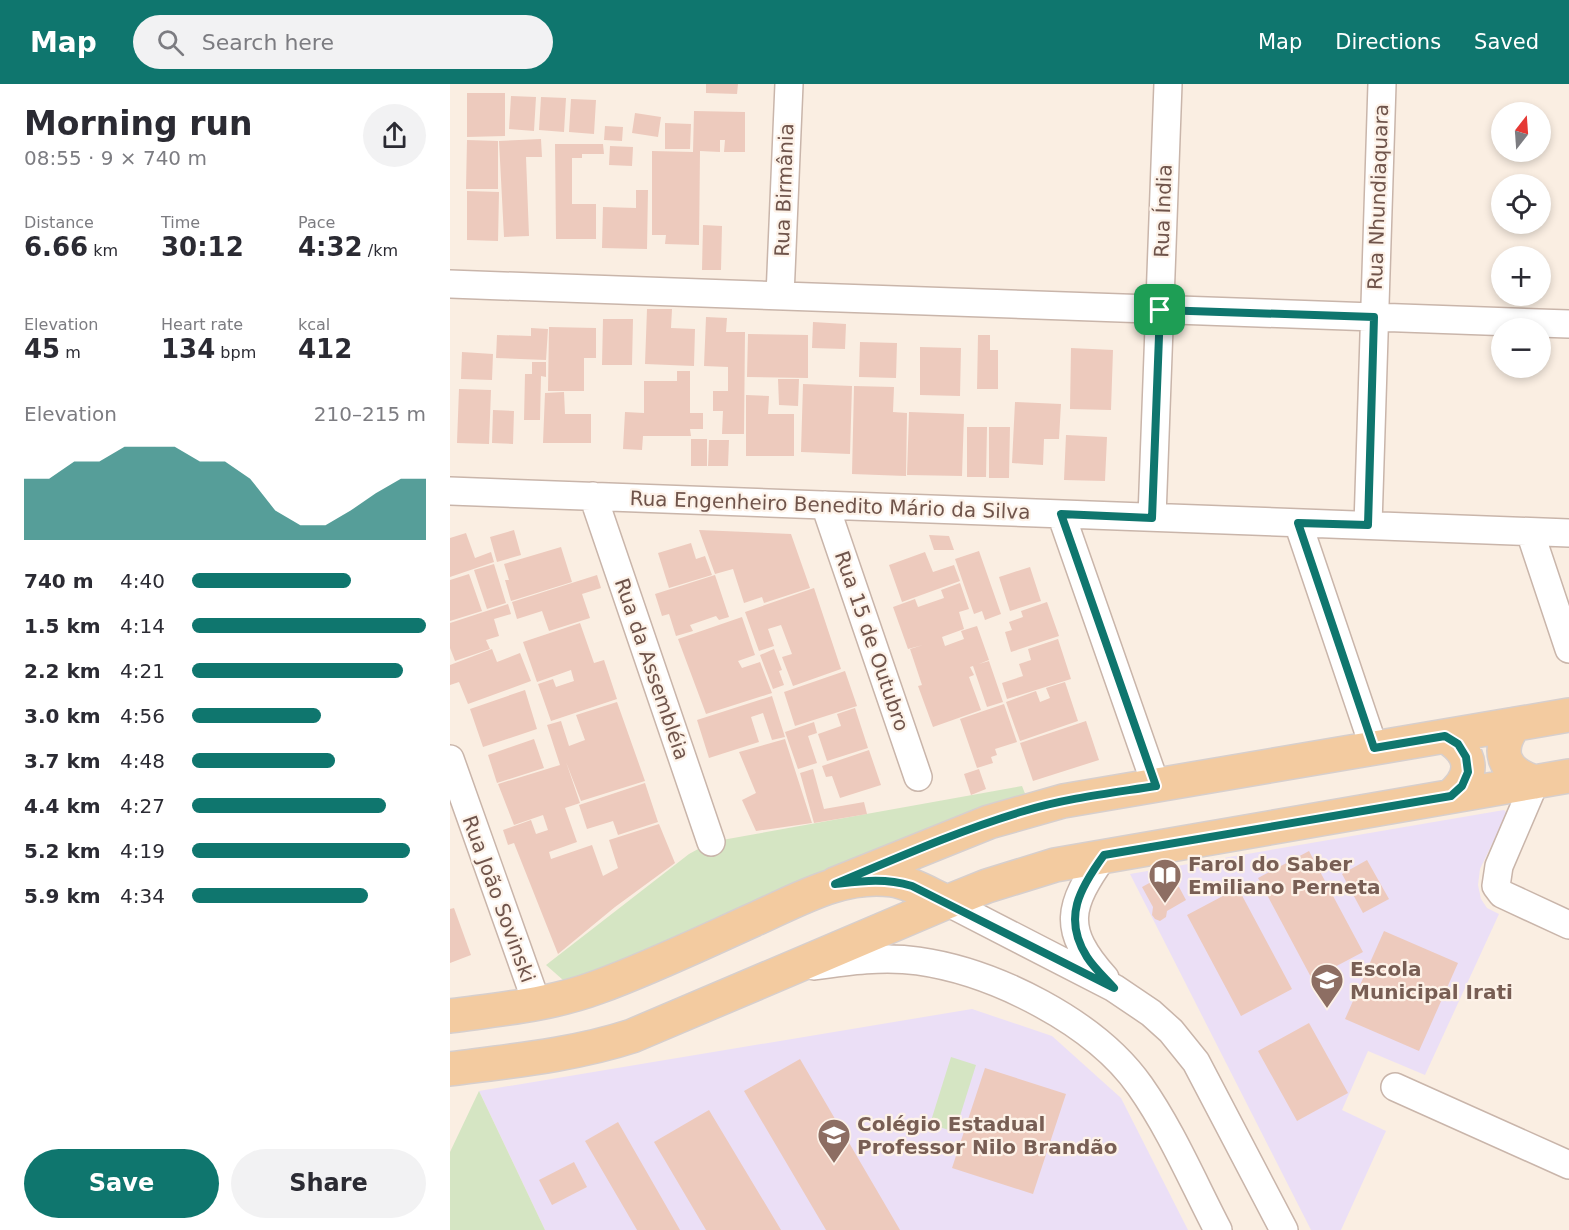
<!DOCTYPE html>
<html lang="en">
<head>
<meta charset="utf-8">
<style>
  :root { --surface:#fff; --page:#f2f2f3; --text:#2b2b33; --muted:#7c7c81; --accent:#0f766e }
  body { margin:0; font-family:"DejaVu Sans",sans-serif; background:var(--page); color:var(--text); height:100vh; display:flex; flex-direction:column; font-size:22px; white-space:nowrap }
  * { box-sizing:border-box; margin:0 }
  p { font-size:20px; color:var(--muted) }
  .icon { flex:none; width:33px; height:33px; fill:none; stroke:currentColor; stroke-width:2; stroke-linecap:round; stroke-linejoin:round }
  .map { position:relative; flex:1; overflow:hidden }
  .drawer { display:flex; flex-direction:column; background:var(--surface); width:450px }
  .drawer>* { flex:none }
  .needle { width:39px; rotate:17deg }
  .controls { position:absolute; left:1041px; top:18px; display:grid; gap:12px }
  .controls a { display:grid; place-items:center; width:60px; height:60px; border-radius:50%; background:var(--surface); box-shadow:0 3px 9px #0003; font-size:30px }
  .pin { position:absolute; display:grid; place-items:center; width:51px; height:51px; color:#fff; margin:-26px; border-radius:12px; box-shadow:0 3px 9px #0006 }
  .round { display:grid; place-items:center; flex:none; width:63px; height:63px; border-radius:32px; background:var(--page) }
  .head { display:flex; align-items:center; justify-content:space-between; height:102px; padding:0 24px }
  h1 { font-size:33px; font-weight:800; line-height:45px }
  .figures { display:grid; grid-template-columns:repeat(3,1fr); gap:9px; height:102px; padding:6px 24px }
  .figures div { display:grid; align-content:center }
  .figures b { font-size:26px; font-weight:800 }
  .figures small { font-size:16px; font-weight:400 }
  .figures p { font-size:16px }
  .chart { height:168px; padding:12px 24px }
  .chart p { display:flex; justify-content:space-between }
  .chart svg { width:100%; height:108px; margin-top:6px; fill:var(--accent); opacity:.7 }
  .cta { display:flex; gap:12px; margin-top:auto; padding:12px 24px }
  .cta a { flex:1; height:69px; border-radius:36px; background:var(--accent); color:#fff; font-size:24px; font-weight:800; line-height:69px; text-align:center }
  .cta a+a { background:var(--page); color:var(--text) }
  ul { padding:0 24px; list-style:none; font-size:20px }
  li { display:grid; grid-template-columns:96px 72px 1fr; align-items:center; height:45px }
  li i { height:15px; border-radius:8px; background:var(--accent) }
  header { display:flex; align-items:center; gap:36px; box-sizing:border-box; height:84px; padding:0 30px; background:var(--accent); color:#fff }
  header strong { font-size:28px }
  nav { display:flex; gap:33px; margin-inline-start:auto; font-size:21px }
  .search { width:420px; height:54px; background:var(--page); display:flex; align-items:center; gap:15px; box-sizing:border-box; padding:0 21px; border-radius:33px; color:var(--muted); font-size:22px }
  main { display:flex; flex:1; min-height:0 }
  .map>svg:first-child { display:block }
  .education { fill:#ebdff6 }
  .green { fill:#d5e5c3 }
  .building { fill:#edcabd }
  .lines { fill:none; stroke-linecap:round; stroke-linejoin:round }
  .minor-casing { stroke:#c9b5aa; stroke-width:30 }
  .major-casing { stroke:#d7cfcd; stroke-width:36 }
  .minor { stroke:#fff; stroke-width:27 }
  .major { stroke:#f3cba0; stroke-width:33 }
  .route-casing { stroke:#fff; stroke-width:12 }
  .route { stroke:#0f766e; stroke-width:8 }
  .labels { text-anchor:middle; dominant-baseline:central; stroke-width:4.5; stroke-linejoin:round; paint-order:stroke }
  .street-label { font-size:20px; fill:#6f544b; stroke:#fdf2e8 }
  .education-label { font-size:20px; font-weight:bold; fill:#785e54; stroke:#fdf2e8; text-anchor:start }
</style>
</head>
<body>
<header>
<strong>Map</strong>
<div class="search"><svg class="icon" aria-label="search" viewBox="0 0 24 24"><circle cx="10" cy="10" r="6"/><path d="M15 15l6 6"/></svg>Search here</div>
<nav><a>Map</a><a>Directions</a><a>Saved</a></nav>
</header>
<main>
<section class="drawer">
<div class="head"><div><h1>Morning run</h1><p>08:55 · 9 × 740 m</p></div><a class="round"><svg class="icon" aria-label="share" viewBox="0 0 24 24"><path d="M12 15V3M7 8l5-5 5 5M5 13v7h14v-7"/></svg></a></div>
<div class="figures">
<div><p>Distance</p><b>6.66<small> km</small></b></div>
<div><p>Time</p><b>30:12</b></div>
<div><p>Pace</p><b>4:32<small> /km</small></b></div>
</div>
<div class="figures">
<div><p>Elevation</p><b>45<small> m</small></b></div>
<div><p>Heart rate</p><b>134<small> bpm</small></b></div>
<div><p>kcal</p><b>412</b></div>
</div>
<div class="chart"><p><span>Elevation</span>210–215 m</p>
<svg viewBox="0 0 160 44" preserveAspectRatio="none"><path d="M0 44V19L10 19L20 12L30 12L40 6L50 6L60 6L70 12L80 12L90 19L100 32L110 38L120 38L130 32L140 25L150 19L160 19V44z"/></svg>
</div>
<ul>
<li><b>740 m</b>4:40<i style="width:68%"></i></li>
<li><b>1.5 km</b>4:14<i style="width:100%"></i></li>
<li><b>2.2 km</b>4:21<i style="width:90%"></i></li>
<li><b>3.0 km</b>4:56<i style="width:55%"></i></li>
<li><b>3.7 km</b>4:48<i style="width:61%"></i></li>
<li><b>4.4 km</b>4:27<i style="width:83%"></i></li>
<li><b>5.2 km</b>4:19<i style="width:93%"></i></li>
<li><b>5.9 km</b>4:34<i style="width:75%"></i></li>
</ul>
<div class="cta"><a>Save</a><a>Share</a></div>
</section>
<div class="map">
<svg width="1119" height="1146" viewBox="0 0 1119 1146">
  <rect width="100%" height="100%" fill="#faeee2"/>
  <path class="education" d="M1054,726L1057,729L1030,785L1028,801L1031,815L1037,824L1049,830L975,991L918,967L892,1026L936,1047L891,1146H861L680,790Z
    M522,925L602,952L671,1014L738,1146H95L29,1007Z"/>
  <path class="green" d="M572,702L576,712L507,735L153,884L122,895L113,896L96,881L239,770L261,758Z
    M501,973L526,981L505,1048L480,1040Z
    M29,1007L95,1146H0V1068Z"/>
  <path class="building" d="M256,0H288L287,10L256,9Z
    M17,9H55V52L17,53Z
    M61,12L86,13L84,47L59,45Z
    M91,13L116,14L114,48L89,46Z
    M121,15L146,16L144,50L119,48Z
    M244,27L295,28V68H274L275,56H270V68L250,67L249,161L215,160L216,151H202V67L243,68Z
    M185,29L211,33L208,53L182,49Z
    M215,39L241,40L240,65H215Z
    M155,42L173,43L172,57L154,56Z
    M91,55L92,73H76L79,152L54,153L49,57Z
    M17,56L48,57V105H16Z
    M105,60H153L154,70H132V74H122V120H146V155H106Z
    M160,62L183,63L182,82L159,81Z
    M186,106H198L197,165L152,164L153,123L186,124Z
    M17,107L49,108L48,157L17,156Z
    M253,141L272,142L271,186H252Z
    M197,225H222L221,244L245,245L244,282L195,280Z
    M256,233L277,234L276,248H295L294,350H272L273,327H263V307H278V283L254,282Z
    M153,235H183L182,281H152Z
    M363,238L396,240L395,265L362,264Z
    M99,243L146,244V274H134V307H98Z
    M81,244L98,245L96,276L46,274L47,251L81,252Z
    M298,250L358,251V294L297,293Z
    M528,251H540V266H548V305H527Z
    M410,258L447,259L446,294L409,293Z
    M470,263L511,264L510,312L470,311Z
    M621,264L663,266L661,326L620,325Z
    M12,268L43,270L42,296L11,295Z
    M82,278H96V293L91,292L90,336H74L75,290H82Z
    M227,287H240V329H253V345H240L241,352H193L192,366L173,365L175,328L194,329V297H227Z
    M328,295H349L348,322L329,321Z
    M353,300L402,302L400,370L351,368Z
    M404,302L444,303L443,328L457,329L456,392L402,390Z
    M9,305L41,306L39,360L7,359Z
    M114,308L115,330H141V359H93L95,309Z
    M296,311L319,312L318,330H344V372H296Z
    M565,318L611,320L609,355H594L593,381L562,379Z
    M43,326L64,327L63,360L42,359Z
    M459,328L514,330L512,392L457,391Z
    M517,343H537L536,393H517Z
    M539,343H560L559,394H539Z
    M616,351L657,353L655,397L614,396Z
    M241,355H257V382H241Z
    M259,356H279L278,382H258Z
    M64,446L71,471L47,478L40,453Z
    M249,446L341,450L360,504L314,519L312,513L294,519L283,485L265,490Z
    M16,449L25,474L41,468L44,478L0,493V454Z
    M479,451L499,452L504,466H484Z
    M241,459L246,475L255,472L262,491L219,504L208,469Z
    M111,463L122,498L61,517L55,496H59L54,480Z
    M529,467L551,530L535,536L532,527L524,530L505,475Z
    M475,468L483,488L504,481L510,497L452,518L439,481Z
    M44,480L56,519L37,525L24,486Z
    M580,483L591,517L560,527L549,493Z
    M19,490L32,527L0,537V496Z
    M147,491L151,504L132,510L140,534L99,547L92,527L67,535L62,518Z
    M265,491L279,533L269,536L266,532L240,541L243,547L226,552L219,530L212,532L205,510Z
    M510,499L519,525L509,528L514,545L492,553L495,562L514,555L511,547L527,542L539,576L529,580L539,577L553,618L537,623L523,582L520,583L524,591L519,593L531,626L483,643L468,602L472,601L460,565L473,561L458,565L443,523L465,515L468,523L494,514L491,506Z
    M364,504L391,585L343,602L332,573L342,570L331,541L318,545L324,562L309,567L295,528Z
    M597,518L609,552L561,568L555,548L562,546L559,538L573,533L571,527Z
    M58,520L61,530L44,535L49,552L36,556L40,565L5,577L0,564V539Z
    M292,533L305,571L288,577L292,584L310,578L322,609L256,630L228,555Z
    M130,539L144,579L154,576L167,615L101,637L88,600L103,595L106,603L124,597L121,586L87,598L73,558Z
    M608,555L621,595L557,615L552,599L573,592L569,580L581,576L578,565Z
    M42,565L47,578L70,569L81,597L18,620L9,598L0,601V581Z
    M324,565L332,586L329,587L334,601L323,605L310,571Z
    M395,587L407,622L345,642L334,608Z
    M615,598L628,637L570,657L556,618L586,607L590,618L600,614L596,604Z
    M75,606L87,645L33,663L20,625Z
    M322,612L335,653L322,656L313,629L301,633L309,658L259,674L247,636Z
    M167,618L195,697L131,717L116,678L130,719L115,724L127,758L99,768L101,775L142,761L153,792L168,784L159,756L209,740L225,779L165,823L108,870L64,759L58,761L53,746L81,736L86,750L98,746L93,731L64,741L48,700L110,681L97,641L111,637L119,662L135,656L126,631Z
    M554,620L567,658L545,665L547,671L541,673L543,679L527,684L510,635Z
    M405,624L418,664L377,677L368,650L391,642L387,630Z
    M636,637L649,676L583,697L570,659Z
    M364,638L367,649L358,652L367,679L348,685L335,648Z
    M84,655L94,684L47,699L38,671Z
    M335,655L362,739L306,747L292,716L306,709L289,668Z
    M419,666L431,701L390,714L382,692L376,693L372,682Z
    M363,685L374,725L414,718L417,730L364,739L350,689Z
    M529,685L536,705L521,711L514,690Z
    M195,699L208,738L168,751L163,737L137,745L129,721Z
    M859,767L913,868L862,895L808,794Z
    M917,776L939,815L913,829L892,790Z
    M703,797H717L729,803L736,816L717,827L716,833L710,837L705,835L702,831L703,823L692,803Z
    M788,804L842,905L791,932L737,831Z
    M4,824L21,871L0,879V825Z
    M934,847L1008,879L969,967L895,935Z
    M859,939L898,1009L847,1037L808,967Z
    M350,975L450,1146H376L294,1007Z
    M535,984L616,1010L583,1110L502,1084Z
    M259,1026L331,1146H256L204,1058Z
    M168,1038L230,1146H187L135,1057Z
    M124,1078L137,1103L102,1121L89,1096Z"/>
  <g class="lines">
    <defs>
      <path id="minor" d="M0,200L1119,240
        M330,212L339,0
        M0,407L1119,449
        M143,412L261,758
        M375,421L468,693
        M611,430L706,702
        M702,433L718,0
        M848,439L924,664
        M918,441L932,0
        M1080,448L1119,565
        M0,675L87,920
        M1085,698L1049,782L1046,802L1052,810L1119,841
        M654,771C618,822 611,845 655,894
        M497,818L664,904L701,929L721,947L746,978L834,1146
        M364,882C398,877 434,872 468,877C545,888 645,938 690,1002C721,1046 743,1098 768,1146
        M945,1003L1119,1081"/>
      <path id="major" d="M1065,640C1045,667 1053,688 1085,698
        M995,652C1023,669 1026,690 1001,712
        M385,800L539,738L613,717L1119,631
        M0,932C50,925 100,921 148,903C200,884 252,859 303,836C346,817 392,789 442,796C461,799 479,810 497,818
        M0,985C61,977 124,971 182,952L497,818L537,802L605,781L1119,692"/>
    </defs>
    <use href="#minor" class="minor-casing"/>
    <use href="#major" class="major-casing"/>
    <use href="#minor" class="minor"/>
    <use href="#major" class="major"/>
  </g>
  <g class="lines">
    <defs>
      <path id="route" d="M710,226L924,233L918,441L848,439L924,664L995,652L1008,660L1016,673L1018,688L1012,702L1001,712L654,771C630,804 612,834 637,873C644,884 655,894 664,904L462,802C434,794 413,797 385,800C447,774 510,746 574,727C617,714 662,709 706,702L611,430L702,434Z"/>
    </defs>
    <use href="#route" class="route-casing"/>
    <use href="#route" class="route"/>
  </g>
  <defs>
    <symbol id="library-pin" viewBox="-11 -11 22 30"><path d="M0 17L-7.5 6A9.5 9.5 0 1 1 7.5 6Z" fill="#8d6e63" stroke="#fdf2e8"/><path d="M-6-4Q-3-5.5-.7-3.5V5Q-3 3-6 4ZM6-4Q3-5.5 .7-3.5V5Q3 3 6 4Z" fill="#fff"/></symbol>
    <symbol id="school-pin" viewBox="-11 -11 22 30"><path d="M0 17L-7.5 6A9.5 9.5 0 1 1 7.5 6Z" fill="#8d6e63" stroke="#fdf2e8"/><path d="M0-5L7-2L0 1L-7-2ZM-4 1L0 2.5L4 1V4Q0 6-4 4Z" fill="#fff"/></symbol>
  </defs>
  <g fill-rule="evenodd">
    <use href="#library-pin" x="696" y="772" width="38" height="52"/>
    <use href="#school-pin" x="858" y="877" width="38" height="52"/>
    <use href="#school-pin" x="365" y="1032" width="38" height="52"/>
  </g>
  <g class="labels">
    <g class="street-label">
      <text transform="translate(334 106) rotate(-88)">Rua Birmânia</text>
      <text transform="translate(928 113) rotate(-88)">Rua Nhundiaquara</text>
      <text transform="translate(713 127) rotate(-88)">Rua Índia</text>
      <text transform="translate(380 421) rotate(2)">Rua Engenheiro Benedito Mário da Silva</text>
      <text transform="translate(422 557) rotate(71)">Rua 15 de Outubro</text>
      <text transform="translate(202 585) rotate(71)">Rua da Assembléia</text>
      <text transform="translate(49 815) rotate(70)">Rua João Sovinski</text>
    </g>
    <g class="education-label">
      <text x="738" y="780">Farol do Saber<tspan x="738" dy="23">Emiliano Perneta</tspan></text>
      <text x="900" y="885">Escola<tspan x="900" dy="23">Municipal Irati</tspan></text>
      <text x="407" y="1040">Colégio Estadual<tspan x="407" dy="23">Professor Nilo Brandão</tspan></text>
    </g>
  </g>
</svg>
<div class="controls">
<a><svg class="needle" viewBox="-14 -14 28 28"><path d="M0-13l5 13h-10z" fill="#e53935"/><path d="M0 13l5-13h-10z" fill="#7c7c81"/></svg></a>
<a><svg class="icon" aria-label="locate" viewBox="0 0 24 24"><circle cx="12" cy="12" r="6"/><path d="M12 2v4M12 18v4M2 12h4M18 12h4"/></svg></a>
<a>+</a>
<a>−</a>
</div>
<div class="pin" style="left:710px;top:226px;background:#1e9e55"><svg class="icon" aria-label="arrive" viewBox="0 0 24 24"><path d="M6 21V4h12l-3 4 3 4H6"/></svg></div>
</div>
</main>
</body>
</html>
